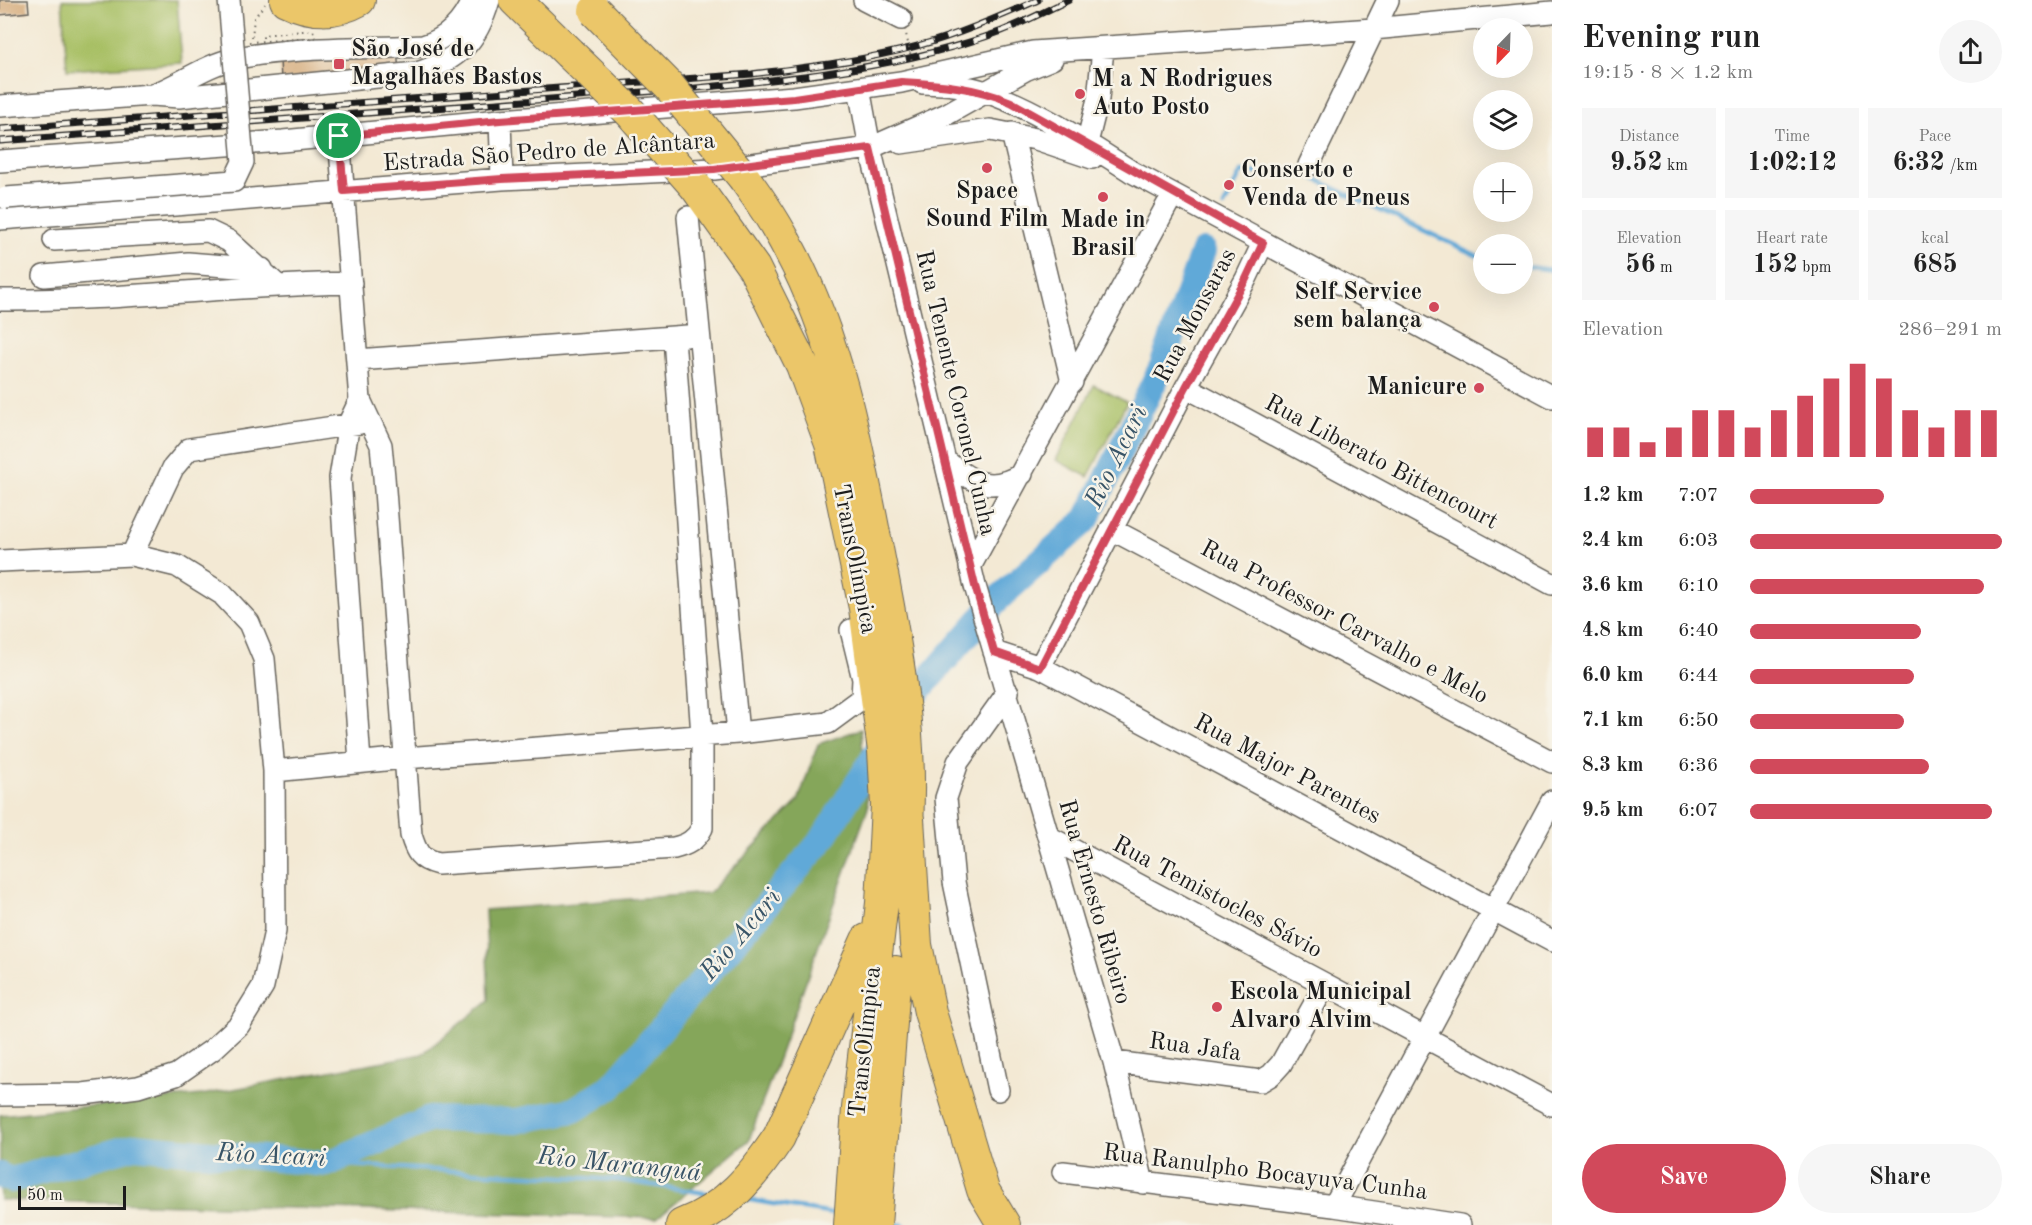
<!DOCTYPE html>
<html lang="en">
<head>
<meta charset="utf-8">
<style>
  :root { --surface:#fff; --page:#f6f6f6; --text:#222; --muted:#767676; --accent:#d1495b }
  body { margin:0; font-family:"Old Standard TT",serif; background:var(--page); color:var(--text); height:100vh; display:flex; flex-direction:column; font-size:22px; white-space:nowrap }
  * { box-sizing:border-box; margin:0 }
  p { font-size:20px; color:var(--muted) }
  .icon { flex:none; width:33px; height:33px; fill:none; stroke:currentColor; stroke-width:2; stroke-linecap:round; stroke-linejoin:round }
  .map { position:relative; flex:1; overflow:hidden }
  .sheet { display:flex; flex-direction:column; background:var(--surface); width:480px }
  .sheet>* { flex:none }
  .needle { width:39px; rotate:203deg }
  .fabs { position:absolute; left:1473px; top:18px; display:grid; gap:12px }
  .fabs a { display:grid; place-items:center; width:60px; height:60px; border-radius:50%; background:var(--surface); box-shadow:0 6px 24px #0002; font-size:30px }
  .scale { position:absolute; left:18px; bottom:15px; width:108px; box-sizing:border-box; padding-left:6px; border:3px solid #1c1c1c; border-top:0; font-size:16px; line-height:21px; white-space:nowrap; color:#1c1c1c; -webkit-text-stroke:4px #f7f3e8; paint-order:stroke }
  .pin { position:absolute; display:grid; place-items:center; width:51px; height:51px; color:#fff; margin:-26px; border:3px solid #fff; border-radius:50%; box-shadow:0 2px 6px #0007 }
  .round { display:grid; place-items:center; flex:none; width:63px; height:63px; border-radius:32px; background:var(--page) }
  .overview { display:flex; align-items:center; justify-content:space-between; height:102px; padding:0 30px }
  h1 { font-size:33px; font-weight:800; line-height:45px }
  .metrics { display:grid; grid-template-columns:repeat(3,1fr); gap:9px; height:102px; padding:6px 30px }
  .metrics div { display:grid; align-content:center; border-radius:0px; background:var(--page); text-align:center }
  .metrics b { font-size:26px; font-weight:800 }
  .metrics small { font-size:16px; font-weight:400 }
  .metrics p { font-size:16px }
  .chart { height:168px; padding:12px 30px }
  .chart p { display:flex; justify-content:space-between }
  .chart svg { width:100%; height:108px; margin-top:6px; stroke:var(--accent); stroke-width:6 }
  .button { display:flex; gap:12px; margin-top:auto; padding:12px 30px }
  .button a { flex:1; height:69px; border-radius:36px; background:var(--accent); color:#fff; font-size:24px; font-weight:800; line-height:69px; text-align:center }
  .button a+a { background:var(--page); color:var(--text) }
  ul { padding:0 30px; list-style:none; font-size:20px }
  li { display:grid; grid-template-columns:96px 72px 1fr; align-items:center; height:45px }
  li i { height:15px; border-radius:8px; background:var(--accent) }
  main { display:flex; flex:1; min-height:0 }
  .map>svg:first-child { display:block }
  .green { fill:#a7bf64; stroke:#626e40; stroke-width:1.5 }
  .forest { fill:#85a65a; stroke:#50613b; stroke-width:1.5 }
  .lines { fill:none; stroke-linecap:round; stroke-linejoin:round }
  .stream { stroke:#61a9d8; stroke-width:4.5 }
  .river { stroke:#61a9d8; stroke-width:26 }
  .building { fill:#d4a978 }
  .minor-casing { stroke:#67645c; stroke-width:24 }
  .highway-casing { stroke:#67645c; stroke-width:34 }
  .path { stroke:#67645c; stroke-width:2; stroke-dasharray:1.5 4.5; stroke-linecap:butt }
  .minor { stroke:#fff; stroke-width:21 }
  .highway { stroke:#ebc669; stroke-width:32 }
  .rail-casing { stroke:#1c1c1c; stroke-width:7 }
  .rail { stroke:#f7f3e8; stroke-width:4.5; stroke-dasharray:14; stroke-linecap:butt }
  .minor-bridge-casing { stroke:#67645c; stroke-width:24; stroke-linecap:butt }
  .highway-bridge-casing { stroke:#67645c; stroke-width:34; stroke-linecap:butt }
  .path-bridge { stroke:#67645c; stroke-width:2; stroke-dasharray:1.5 4.5; stroke-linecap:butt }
  .minor-bridge { stroke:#fff; stroke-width:21 }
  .highway-bridge { stroke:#ebc669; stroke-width:32 }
  .route-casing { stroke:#fff; stroke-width:12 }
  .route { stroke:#d1495b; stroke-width:8 }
  .poi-dot { fill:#d1495b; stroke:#f7f3e8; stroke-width:2 }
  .labels { text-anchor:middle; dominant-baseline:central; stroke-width:5; stroke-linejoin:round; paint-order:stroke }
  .poi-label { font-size:24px; font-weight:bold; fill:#1c1c1c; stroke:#f7f3e8; text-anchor:start }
  .street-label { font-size:24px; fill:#1c1c1c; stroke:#f7f3e8 }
  .water-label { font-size:26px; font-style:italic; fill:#385467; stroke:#f7f3e8 }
</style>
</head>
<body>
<main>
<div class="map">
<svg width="1552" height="1225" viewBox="0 0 1552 1225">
  <rect width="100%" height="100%" fill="#f7f3e8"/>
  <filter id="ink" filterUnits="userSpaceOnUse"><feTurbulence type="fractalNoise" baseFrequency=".0167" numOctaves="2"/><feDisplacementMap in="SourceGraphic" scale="12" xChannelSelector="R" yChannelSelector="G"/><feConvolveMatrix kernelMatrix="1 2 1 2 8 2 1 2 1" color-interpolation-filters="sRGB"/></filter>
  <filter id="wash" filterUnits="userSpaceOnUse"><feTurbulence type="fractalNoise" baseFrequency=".008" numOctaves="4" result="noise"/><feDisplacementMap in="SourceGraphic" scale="24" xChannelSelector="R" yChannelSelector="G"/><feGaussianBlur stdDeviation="1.35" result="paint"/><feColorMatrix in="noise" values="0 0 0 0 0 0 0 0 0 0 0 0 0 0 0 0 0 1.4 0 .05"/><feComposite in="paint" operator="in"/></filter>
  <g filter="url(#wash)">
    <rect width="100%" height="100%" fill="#f3e9d4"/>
    <path class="green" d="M62,0H177L182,63L67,70Z
      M1094,385L1127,402L1088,477L1056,460Z"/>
    <path class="forest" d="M861,729L868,808L749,1140L657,1218L0,1200V1115L201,1095L422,1054L489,1000L485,910L709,893L798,801L818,744Z"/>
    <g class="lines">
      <path class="stream" d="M1224,206L1241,172L1309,176L1484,259
        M1522,266L1552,270
        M327,1164L619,1180L712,1194
        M744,1199L839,1215
        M886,1222L904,1225"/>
      <path class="river" d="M0,1175L11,1180L135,1146L327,1164L430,1119L516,1121L574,1110L612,1086L822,840L908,703L999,598L1087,519L1162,366L1203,251"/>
    </g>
    <g id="blocks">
      <path class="building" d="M0,0H28L29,12L0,15Z
        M397,49L399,73L281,80L280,57Z"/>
    </g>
  </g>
  <g filter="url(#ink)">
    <use href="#blocks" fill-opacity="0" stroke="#67645c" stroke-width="1.5"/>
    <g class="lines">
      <defs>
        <path id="minor" d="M864,0L901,19
          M922,83C943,84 967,85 986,92C1038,110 1086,143 1132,172L1552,397
          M859,88L870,148L975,586L1114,1062L1143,1183
          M157,93C182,83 206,65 233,59C294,46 361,49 423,46C446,39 463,23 472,0
          M0,106L152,95L179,97L417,73C458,60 477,42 489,0
          M500,120L502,179
          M1012,133L1072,382
          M339,136L360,400L381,445L384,477L411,835C416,852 420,860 438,864L674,848C687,845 696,840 702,828V735L674,337
          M901,143L990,130L1036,139L1092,158
          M1087,143L1098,99L1103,49
          M0,161L283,141L500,120L794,97L901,82L1033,52L1373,29L1552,12
          M1309,165L1388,0
          M688,217L738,733
          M0,219L502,179L714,169L870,148L947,114L1025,70L1052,59
          M54,240L208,231L229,241L276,284
          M44,276L188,263L262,269
          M0,300C117,301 234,285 351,283
          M357,360L687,336
          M1186,387L1552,584
          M947,462C973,483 991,493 1022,474
          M1111,529L1552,762
          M132,555L173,468L189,449L360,423
          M0,561L132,555L177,566L222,594L249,623L264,659L274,771L275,931L263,986L239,1025L212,1050L176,1075L138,1087L83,1094L0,1095
          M970,567L1173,194
          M994,652L1040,667L1552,941
          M1040,667L1186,387L1246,279L1263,243
          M360,762L340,478L349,423L360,400
          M274,771L405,758L738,733L828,723L862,698L863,679L851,630
          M1049,837L1552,1105
          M1114,1062L1261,1081L1271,1075L1281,1064L1325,985
          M998,1090L954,882L946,798L958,762L1008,692
          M1063,1172L1334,1206L1460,1225
          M1334,1206L1552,801"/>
        <path id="highway" d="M286,0C310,12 336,13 359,0
          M515,0L569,53
          M744,178C761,201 777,225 790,251C841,347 859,458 880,564C898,655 914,745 906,838
          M696,187L754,268L802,365L831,444L865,608L884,751L887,805L882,903L858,1108L850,1225
          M908,819L916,945L930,1012L983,1190L1004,1225
          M682,1225C727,1208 753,1176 779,1137L867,940
          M875,1225L895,972"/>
      </defs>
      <use href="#minor" class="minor-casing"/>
      <use href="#highway" class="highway-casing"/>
      <path class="path" d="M252,37L254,18L265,4"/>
      <use href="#minor" class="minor"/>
      <use href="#highway" class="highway"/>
      <defs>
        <path id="rail" d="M0,129L752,74C807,67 863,61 917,46C958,35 999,17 1038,0
          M0,141L696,88C799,78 904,67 1002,31C1025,22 1047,10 1069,0"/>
      </defs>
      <use href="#rail" class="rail-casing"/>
      <use href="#rail" class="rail"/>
      <defs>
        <path id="minor-bridge" d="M6,198L234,181L243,162L229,0"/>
        <path id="highway-bridge" d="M595,11L669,86L744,178
          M569,53L630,112L696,187"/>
      </defs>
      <use href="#minor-bridge" class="minor-bridge-casing"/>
      <use href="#highway-bridge" class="highway-bridge-casing"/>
      <path class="path-bridge" d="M905,29L914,71
        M249,42L315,38L313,30L263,35V39"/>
      <use href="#minor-bridge" class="minor-bridge"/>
      <use href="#highway-bridge" class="highway-bridge"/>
    </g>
  </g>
  <g class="lines" filter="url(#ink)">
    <defs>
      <path id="route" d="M901,82C940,84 975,87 1011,102L1263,243L1246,279L1186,387L1040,668L994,652L975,586L870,148L714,169L502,179L344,191L339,136L500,120L794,98Z"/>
    </defs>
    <use href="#route" class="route-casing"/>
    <use href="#route" class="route"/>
  </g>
  <g class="poi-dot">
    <rect x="333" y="58" width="12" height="12" rx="3"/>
    <circle cx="1080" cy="94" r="6"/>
    <circle cx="987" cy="168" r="6"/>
    <circle cx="1229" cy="185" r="6"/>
    <circle cx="1103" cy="197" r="6"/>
    <circle cx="1434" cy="307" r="6"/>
    <circle cx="1479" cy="388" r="6"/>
    <circle cx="1217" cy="1007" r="6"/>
  </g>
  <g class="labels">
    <g class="poi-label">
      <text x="351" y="50">São José de<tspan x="351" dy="28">Magalhães Bastos</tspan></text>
      <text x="1092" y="80">M a N Rodrigues<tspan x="1092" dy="28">Auto Posto</tspan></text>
      <text x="1241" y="171">Conserto e<tspan x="1241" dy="28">Venda de Pneus</tspan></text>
      <text x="987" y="192" text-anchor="middle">Space<tspan x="987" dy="28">Sound Film</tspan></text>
      <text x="1103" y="221" text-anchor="middle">Made in<tspan x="1103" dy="28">Brasil</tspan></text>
      <text x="1422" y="293" text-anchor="end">Self Service<tspan x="1422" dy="28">sem balança</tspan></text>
      <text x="1467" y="388" text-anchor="end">Manicure</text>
      <text x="1229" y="993">Escola Municipal<tspan x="1229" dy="28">Alvaro Alvim</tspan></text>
    </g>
    <g class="street-label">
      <text transform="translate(549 153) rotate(-4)">Estrada São Pedro de Alcântara</text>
      <text transform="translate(1196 316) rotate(-62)">Rua Monsaras</text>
      <text transform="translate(955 393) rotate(77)">Rua Tenente Coronel Cunha</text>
      <text transform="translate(1381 463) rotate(28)">Rua Liberato Bittencourt</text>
      <text transform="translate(854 559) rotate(79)">TransOlímpica</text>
      <text transform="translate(1344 623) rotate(28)">Rua Professor Carvalho e Melo</text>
      <text transform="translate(1287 770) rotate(28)">Rua Major Parentes</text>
      <text transform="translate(1217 898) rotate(28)">Rua Temistocles Sávio</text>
      <text transform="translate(1094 902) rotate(74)">Rua Ernesto Ribeiro</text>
      <text transform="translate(866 1042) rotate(-84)">TransOlímpica</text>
      <text transform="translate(1195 1048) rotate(8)">Rua Jafa</text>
      <text transform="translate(1265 1173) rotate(7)">Rua Ranulpho Bocayuva Cunha</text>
    </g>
    <g class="water-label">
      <text transform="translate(1117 457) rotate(-64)">Rio Acari</text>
      <text transform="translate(741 935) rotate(-50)">Rio Acari</text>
      <text transform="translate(271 1156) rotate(3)">Rio Acari</text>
      <text transform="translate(619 1165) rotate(6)">Rio Maranguá</text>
    </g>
  </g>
</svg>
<div class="fabs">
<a><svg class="needle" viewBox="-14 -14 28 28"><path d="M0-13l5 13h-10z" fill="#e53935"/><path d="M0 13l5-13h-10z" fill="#767676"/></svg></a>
<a><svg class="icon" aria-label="layers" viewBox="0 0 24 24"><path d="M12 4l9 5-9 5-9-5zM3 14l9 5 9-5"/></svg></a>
<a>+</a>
<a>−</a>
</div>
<div class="scale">50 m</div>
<div class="pin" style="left:339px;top:136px;background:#1e9e55"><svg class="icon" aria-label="arrive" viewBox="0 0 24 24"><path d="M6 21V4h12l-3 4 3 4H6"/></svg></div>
</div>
<section class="sheet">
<div class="overview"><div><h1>Evening run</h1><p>19:15 · 8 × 1.2 km</p></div><a class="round"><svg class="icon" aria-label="share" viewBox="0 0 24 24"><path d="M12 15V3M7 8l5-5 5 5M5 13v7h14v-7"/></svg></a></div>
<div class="metrics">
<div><p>Distance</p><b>9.52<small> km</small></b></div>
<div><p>Time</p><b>1:02:12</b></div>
<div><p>Pace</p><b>6:32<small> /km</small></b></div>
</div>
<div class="metrics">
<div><p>Elevation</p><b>56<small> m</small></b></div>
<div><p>Heart rate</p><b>152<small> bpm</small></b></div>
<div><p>kcal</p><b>685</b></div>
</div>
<div class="chart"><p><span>Elevation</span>286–291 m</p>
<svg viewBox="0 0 160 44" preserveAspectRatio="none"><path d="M5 44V32M15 44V32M25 44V38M35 44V32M45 44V25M55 44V25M65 44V32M75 44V25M85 44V19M95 44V12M105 44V6M115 44V12M125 44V25M135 44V32M145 44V25M155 44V25"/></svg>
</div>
<ul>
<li><b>1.2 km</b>7:07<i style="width:53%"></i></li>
<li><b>2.4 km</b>6:03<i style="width:100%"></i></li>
<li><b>3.6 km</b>6:10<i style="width:93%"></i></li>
<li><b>4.8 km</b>6:40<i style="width:68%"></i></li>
<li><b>6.0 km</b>6:44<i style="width:65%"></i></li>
<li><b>7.1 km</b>6:50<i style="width:61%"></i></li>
<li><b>8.3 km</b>6:36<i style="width:71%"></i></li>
<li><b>9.5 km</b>6:07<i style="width:96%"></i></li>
</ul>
<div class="button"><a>Save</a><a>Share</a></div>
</section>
</main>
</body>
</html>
